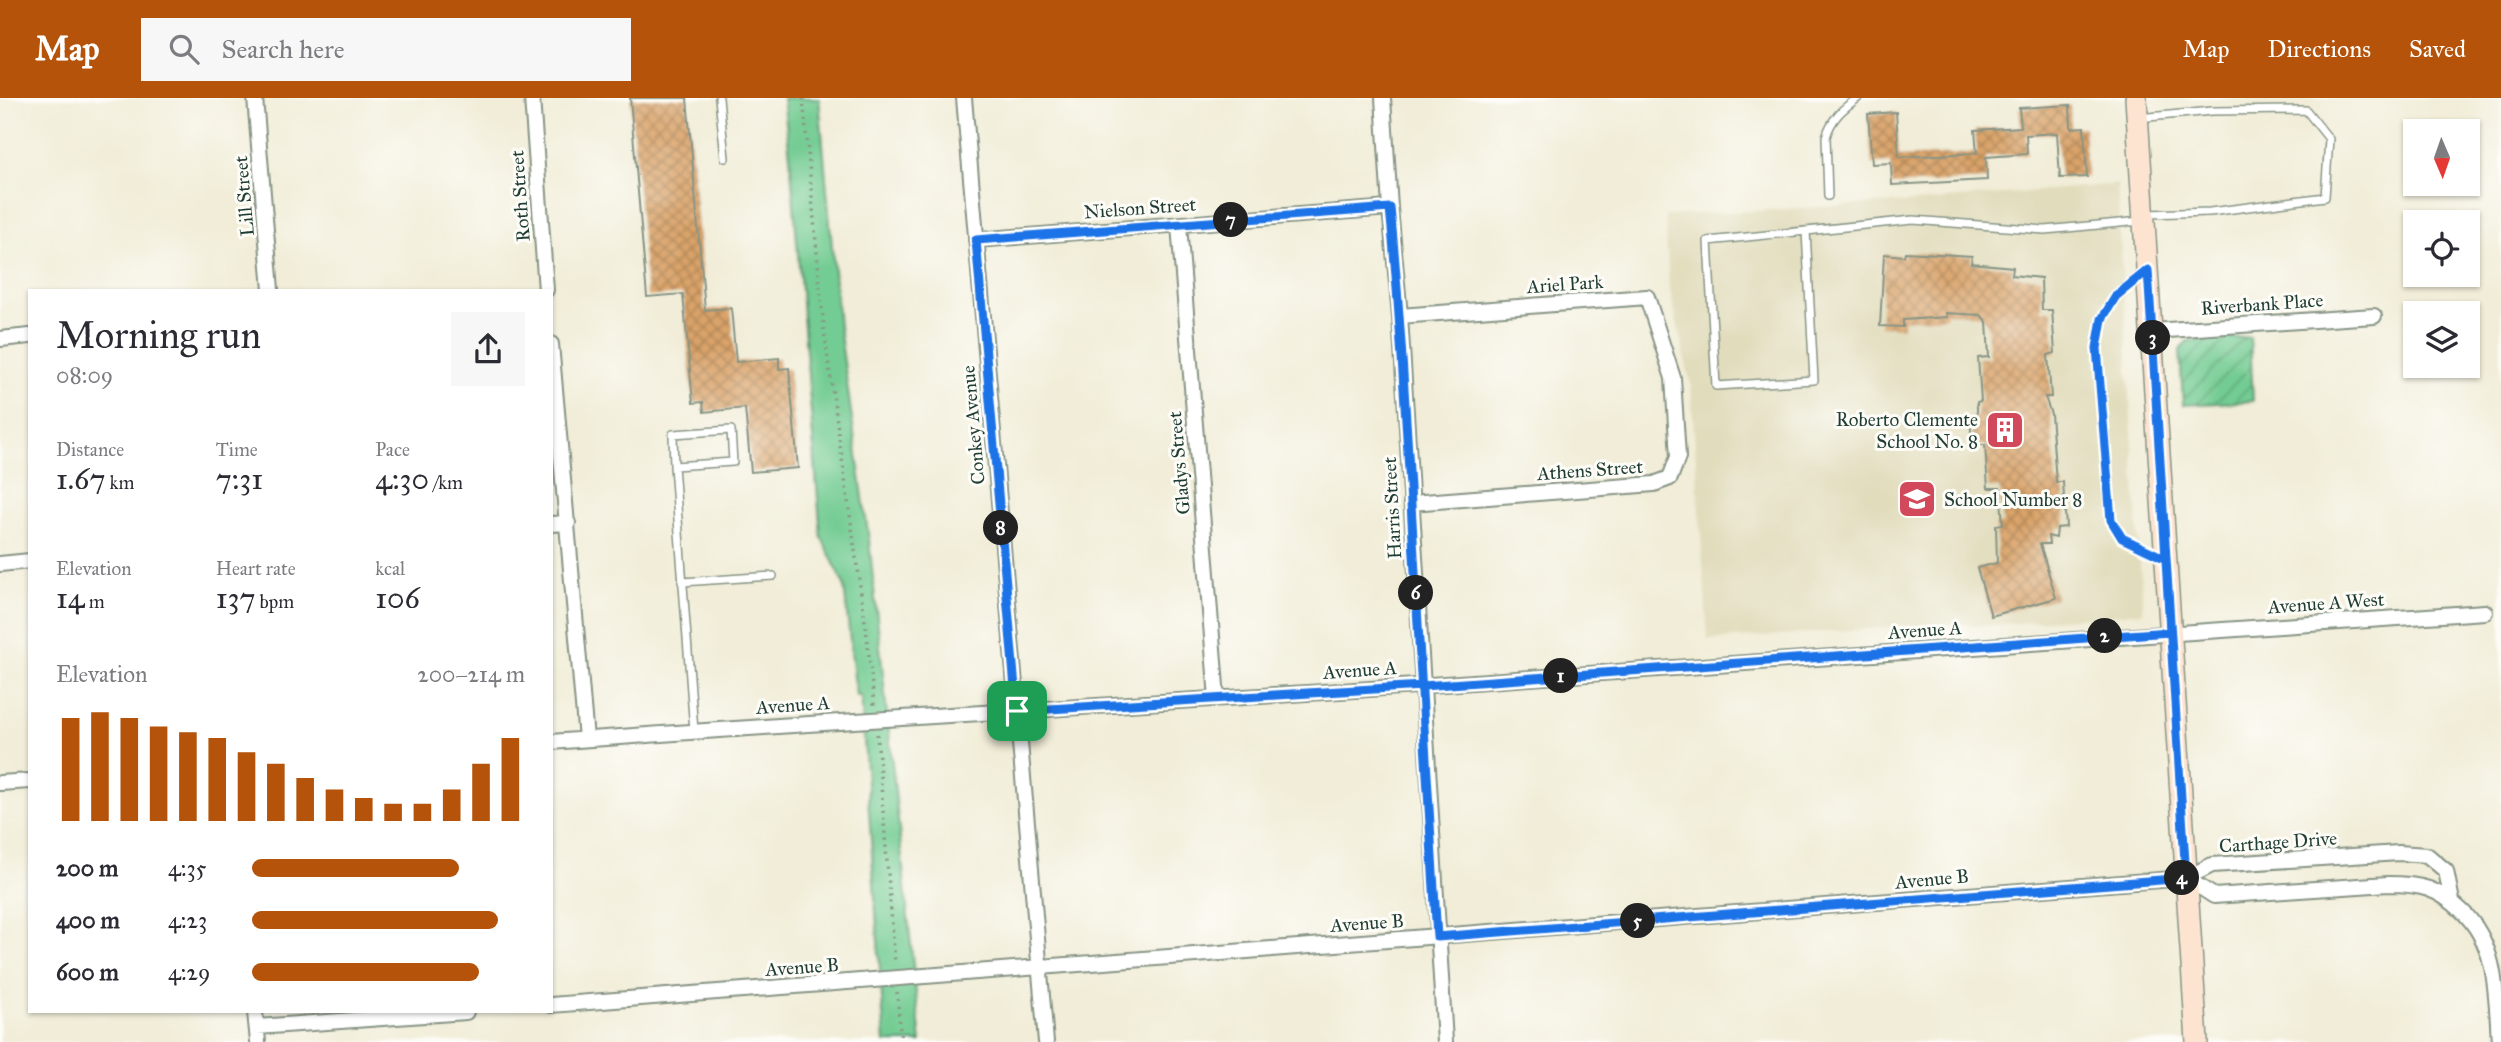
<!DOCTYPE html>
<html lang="en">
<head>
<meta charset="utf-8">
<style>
  :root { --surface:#fff; --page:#f7f7f7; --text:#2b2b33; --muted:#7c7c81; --accent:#b45309 }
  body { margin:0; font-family:"IM FELL Great Primer",serif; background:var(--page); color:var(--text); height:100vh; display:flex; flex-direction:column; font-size:26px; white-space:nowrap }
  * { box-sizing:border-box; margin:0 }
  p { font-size:23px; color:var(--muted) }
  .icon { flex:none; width:38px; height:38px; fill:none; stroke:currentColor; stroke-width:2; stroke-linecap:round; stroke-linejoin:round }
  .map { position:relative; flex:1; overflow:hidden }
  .details { position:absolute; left:28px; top:191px; width:525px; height:724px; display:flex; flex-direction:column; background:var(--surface); border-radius:0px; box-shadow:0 2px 5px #0004 }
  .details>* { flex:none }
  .needle { width:46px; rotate:178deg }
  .fabs { position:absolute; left:2403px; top:21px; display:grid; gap:14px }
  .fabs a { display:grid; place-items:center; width:77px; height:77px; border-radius:0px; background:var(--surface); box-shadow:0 2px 5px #0004; font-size:35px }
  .pin { position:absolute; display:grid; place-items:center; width:60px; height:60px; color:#fff; margin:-30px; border-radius:14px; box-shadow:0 4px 10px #0006 }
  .km { position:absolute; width:35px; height:35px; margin:-18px; border-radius:50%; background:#222; color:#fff; font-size:19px; line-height:35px; text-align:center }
  .round { display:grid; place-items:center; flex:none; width:74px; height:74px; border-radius:0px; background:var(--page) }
  .headline { display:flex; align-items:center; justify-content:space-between; height:119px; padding:0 28px }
  h1 { font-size:38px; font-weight:600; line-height:52px }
  .stats { display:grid; grid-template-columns:repeat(3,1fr); gap:10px; height:119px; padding:7px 28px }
  .stats div { display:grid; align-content:center }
  .stats b { font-size:30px; font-weight:600 }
  .stats small { font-size:19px; font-weight:400 }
  .stats p { font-size:19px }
  .chart { height:196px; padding:14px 28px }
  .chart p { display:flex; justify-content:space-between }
  .chart svg { width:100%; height:126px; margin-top:7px; stroke:var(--accent); stroke-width:6 }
  ul { padding:0 28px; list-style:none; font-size:23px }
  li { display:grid; grid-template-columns:112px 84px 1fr; align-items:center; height:52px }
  li i { height:18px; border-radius:9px; background:var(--accent) }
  header { display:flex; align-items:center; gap:42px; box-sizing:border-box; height:98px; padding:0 35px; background:var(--accent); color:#fff }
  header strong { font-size:33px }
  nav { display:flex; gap:38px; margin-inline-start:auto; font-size:24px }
  .search { width:490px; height:63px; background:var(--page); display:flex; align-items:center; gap:18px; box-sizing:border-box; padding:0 24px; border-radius:0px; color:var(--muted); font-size:26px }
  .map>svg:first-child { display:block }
  .built { fill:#e1dcbb }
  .park { fill:#73cc93; stroke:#498464; stroke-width:2 }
  .garden { fill:url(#garden-furrows); stroke:#498464; stroke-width:2 }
  .building { fill:url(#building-cross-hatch) }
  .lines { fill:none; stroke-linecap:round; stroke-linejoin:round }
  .service-casing { stroke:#889586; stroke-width:10 }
  .minor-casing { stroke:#889586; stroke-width:18 }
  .secondary-casing { stroke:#889586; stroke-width:24 }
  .path { stroke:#889586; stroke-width:3.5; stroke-dasharray:2 5; stroke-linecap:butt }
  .service { stroke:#fff; stroke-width:7 }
  .minor { stroke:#fff; stroke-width:14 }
  .secondary { stroke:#fde4d1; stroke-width:21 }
  .route-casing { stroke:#fff; stroke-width:14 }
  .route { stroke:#1a73e8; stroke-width:9 }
  .labels { text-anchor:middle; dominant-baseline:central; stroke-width:6; stroke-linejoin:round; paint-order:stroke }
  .street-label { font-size:19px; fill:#1f3d34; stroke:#fdfcf7 }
  .poi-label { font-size:19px; fill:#1f3d34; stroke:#fdfcf7; text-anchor:end }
</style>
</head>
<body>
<header>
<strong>Map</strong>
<div class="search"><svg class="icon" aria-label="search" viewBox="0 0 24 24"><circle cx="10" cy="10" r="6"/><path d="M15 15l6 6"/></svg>Search here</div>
<nav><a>Map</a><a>Directions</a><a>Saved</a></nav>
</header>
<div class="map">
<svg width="2501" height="944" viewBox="0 0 2501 944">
  <defs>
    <pattern id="garden-furrows" width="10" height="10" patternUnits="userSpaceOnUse" patternTransform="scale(1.75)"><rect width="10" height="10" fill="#73cc93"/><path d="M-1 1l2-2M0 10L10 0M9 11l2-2" fill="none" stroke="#5ea779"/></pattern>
    <pattern id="building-cross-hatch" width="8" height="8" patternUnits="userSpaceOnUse" patternTransform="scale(1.75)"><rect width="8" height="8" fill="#daa369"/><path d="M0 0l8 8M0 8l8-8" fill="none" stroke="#b08657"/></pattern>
  </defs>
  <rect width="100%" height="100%" fill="#fdfcf7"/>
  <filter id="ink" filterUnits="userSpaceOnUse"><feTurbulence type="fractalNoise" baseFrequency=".0143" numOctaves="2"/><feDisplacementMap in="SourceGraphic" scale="14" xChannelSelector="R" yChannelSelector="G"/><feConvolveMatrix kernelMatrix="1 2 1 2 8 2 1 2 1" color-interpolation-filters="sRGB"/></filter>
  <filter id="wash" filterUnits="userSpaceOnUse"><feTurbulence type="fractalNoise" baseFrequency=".00686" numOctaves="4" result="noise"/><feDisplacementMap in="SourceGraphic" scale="28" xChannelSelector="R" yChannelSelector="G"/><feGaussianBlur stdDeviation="1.57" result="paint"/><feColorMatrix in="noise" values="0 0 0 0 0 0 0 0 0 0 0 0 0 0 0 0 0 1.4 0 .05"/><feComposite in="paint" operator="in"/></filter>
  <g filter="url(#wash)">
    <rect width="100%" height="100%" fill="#f1edd8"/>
    <path class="built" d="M2117,86L2143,514L1984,528L1953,525L1708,542L1691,287L1669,189L1665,118L1927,103Z"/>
    <path class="park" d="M783,0H819L839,229L869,442L921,944H885L861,598H856L844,487L821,438L790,58Z"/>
    <path class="garden" d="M2250,239L2253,303L2183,307L2180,252L2187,243Z"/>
    <g id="blocks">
      <path class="building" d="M630,0H687L705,212L731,210L736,264L779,260V271L789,270L798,370L751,374L745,310L704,314L703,304L693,305L683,196L647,199Z
        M2070,7L2071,30L2084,29L2087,79L2060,80L2057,35L2026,37L2027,56L1986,59L1987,82L1892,87L1891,65L1872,66L1868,16L1896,14L1899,59L1977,55L1975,32L2021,29L2019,10Z
        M1905,154L1972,158L1971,165L2013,169L2012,177L2041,180L2042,212H2052L2055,255L2048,257L2051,299H2045L2051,316L2056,384H2063L2066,429L2057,430L2056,440L2048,438L2049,446H2040L2056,500L1991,518L1977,470L1997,465L1996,427L2003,426L2000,390H1988L1985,347H1972L1970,319H1977V304L1981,303L1978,260L1989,259L1987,224L1981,217L1946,215L1947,219L1903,222V229L1880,228L1884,156L1904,158Z"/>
    </g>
  </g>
  <g filter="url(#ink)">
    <use href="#blocks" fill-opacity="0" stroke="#889586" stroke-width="2"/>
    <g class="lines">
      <defs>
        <path id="service" d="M719,0L725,60
          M2138,20L2212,13L2306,12L2329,41L2325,99L2210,114L2147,116
          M1828,98L1826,39C1831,21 1843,10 1858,0
          M1806,133L1814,282L1716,288L1708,143L1913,122L2045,132L2141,123
          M2142,177L2116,197L2102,221L2097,250L2111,422L2122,440L2164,461
          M674,368L673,336L731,332L733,364L674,368L694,633
          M682,484L773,478"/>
        <path id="minor" d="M255,0L271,192
          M532,0L546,192
          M964,0L1046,944
          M1383,0L1390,110L1400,218L1445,944
          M1179,127L1217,601
          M976,142L1390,110
          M1400,218L1647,199L1673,280L1678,359L1670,380L1654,386L1411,405
          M2153,233L2374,218
          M0,241L30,238
          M551,246L586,641
          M551,426L568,425
          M0,466L30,463
          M551,644C839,622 1128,607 1416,588C1773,565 2128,536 2485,514
          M0,685L30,683
          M2186,780L2214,798L2388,786C2421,786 2438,790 2462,813C2498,847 2496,897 2499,944
          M551,907L2186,780L2212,767L2399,755L2427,757L2446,773L2452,803
          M255,914L258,944
          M257,929L466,914"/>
        <path id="secondary" d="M2136,0L2197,944"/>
      </defs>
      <use href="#service" class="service-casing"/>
      <use href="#minor" class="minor-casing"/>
      <use href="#secondary" class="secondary-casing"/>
      <path class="path" d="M803,0L824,232L867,538L874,607
        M877,636L895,865
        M897,894L901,944"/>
      <use href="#service" class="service"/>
      <use href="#minor" class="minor"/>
      <use href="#secondary" class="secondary"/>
    </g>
  </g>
  <g class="lines" filter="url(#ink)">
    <defs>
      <path id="route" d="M1017,613L1422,588L2170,534L2166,461L2122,440L2111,422L2097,250L2102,221L2116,198L2148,172L2186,780L1437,839C1428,695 1419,550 1411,406C1405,307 1400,209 1390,110L976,142L1017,613"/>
    </defs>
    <use href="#route" class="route-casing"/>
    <use href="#route" class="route"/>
  </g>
  <defs>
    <symbol id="building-square" viewBox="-11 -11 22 22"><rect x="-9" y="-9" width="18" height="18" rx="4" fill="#d1495b" stroke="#fdfcf7"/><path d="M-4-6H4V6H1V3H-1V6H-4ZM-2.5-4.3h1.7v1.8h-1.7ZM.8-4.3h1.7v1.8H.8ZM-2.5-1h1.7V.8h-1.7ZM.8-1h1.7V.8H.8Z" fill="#fff"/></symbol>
    <symbol id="school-square" viewBox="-11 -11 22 22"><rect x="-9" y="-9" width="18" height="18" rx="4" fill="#d1495b" stroke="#fdfcf7"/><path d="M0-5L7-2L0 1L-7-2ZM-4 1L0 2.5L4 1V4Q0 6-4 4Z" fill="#fff"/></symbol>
  </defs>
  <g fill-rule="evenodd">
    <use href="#building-square" x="1983" y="310" width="44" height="44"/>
    <use href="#school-square" x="1895" y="379" width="44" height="44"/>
  </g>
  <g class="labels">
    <g class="street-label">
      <text transform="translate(244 98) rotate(-95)">Lill Street</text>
      <text transform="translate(520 98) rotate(-94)">Roth Street</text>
      <text transform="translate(1140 110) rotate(-4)">Nielson Street</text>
      <text transform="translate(1565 186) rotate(-4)">Ariel Park</text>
      <text transform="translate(2262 206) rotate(-4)">Riverbank Place</text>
      <text transform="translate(973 327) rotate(-95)">Conkey Avenue</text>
      <text transform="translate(1179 365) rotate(-95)">Gladys Street</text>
      <text transform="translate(1590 372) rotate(-4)">Athens Street</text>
      <text transform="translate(1392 410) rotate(-93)">Harris Street</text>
      <text transform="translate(2326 505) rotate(-4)">Avenue A West</text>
      <text transform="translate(1925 532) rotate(-4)">Avenue A</text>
      <text transform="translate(1360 572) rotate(-4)">Avenue A</text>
      <text transform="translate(793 607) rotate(-4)">Avenue A</text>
      <text transform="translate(2278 744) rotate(-4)">Carthage Drive</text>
      <text transform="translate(1932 781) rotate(-5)">Avenue B</text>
      <text transform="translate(1367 825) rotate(-4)">Avenue B</text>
      <text transform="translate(802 869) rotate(-4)">Avenue B</text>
    </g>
    <g class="poi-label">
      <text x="1978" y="321">Roberto Clemente<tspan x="1978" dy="22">School No. 8</tspan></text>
      <text x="1944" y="401" text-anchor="start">School Number 8</text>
    </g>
  </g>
</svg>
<div class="fabs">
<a><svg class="needle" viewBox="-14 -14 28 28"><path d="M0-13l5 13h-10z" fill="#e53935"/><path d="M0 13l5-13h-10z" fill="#7c7c81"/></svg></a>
<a><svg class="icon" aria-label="locate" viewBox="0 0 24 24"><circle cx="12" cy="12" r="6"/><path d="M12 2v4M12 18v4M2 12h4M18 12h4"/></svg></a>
<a><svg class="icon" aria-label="layers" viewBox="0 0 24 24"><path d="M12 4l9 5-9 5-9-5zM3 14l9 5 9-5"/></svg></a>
</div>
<div class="pin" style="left:1017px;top:613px;background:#1e9e55"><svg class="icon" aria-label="arrive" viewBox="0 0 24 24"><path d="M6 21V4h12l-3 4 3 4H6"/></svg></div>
<b class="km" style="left:1561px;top:578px">1</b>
<b class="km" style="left:2105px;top:538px">2</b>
<b class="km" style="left:2153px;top:240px">3</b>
<b class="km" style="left:2182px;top:780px">4</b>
<b class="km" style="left:1638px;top:823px">5</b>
<b class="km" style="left:1416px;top:495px">6</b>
<b class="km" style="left:1231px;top:122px">7</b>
<b class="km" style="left:1001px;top:430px">8</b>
<section class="details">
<div class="headline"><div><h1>Morning run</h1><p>08:09</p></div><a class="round"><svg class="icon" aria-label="share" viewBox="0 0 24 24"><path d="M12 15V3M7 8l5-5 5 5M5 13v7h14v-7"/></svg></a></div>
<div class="stats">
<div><p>Distance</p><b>1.67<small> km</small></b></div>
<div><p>Time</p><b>7:31</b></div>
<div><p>Pace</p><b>4:30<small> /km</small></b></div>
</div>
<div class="stats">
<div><p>Elevation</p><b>14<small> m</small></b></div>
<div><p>Heart rate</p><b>137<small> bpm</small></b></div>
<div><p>kcal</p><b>106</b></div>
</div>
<div class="chart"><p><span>Elevation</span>200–214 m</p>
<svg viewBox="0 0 160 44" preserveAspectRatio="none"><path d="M5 44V8M15 44V6M25 44V8M35 44V11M45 44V13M55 44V15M65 44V20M75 44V24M85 44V29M95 44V33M105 44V36M115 44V38M125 44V38M135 44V33M145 44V24M155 44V15"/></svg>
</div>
<ul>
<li><b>200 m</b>4:35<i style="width:76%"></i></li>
<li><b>400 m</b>4:23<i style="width:90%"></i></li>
<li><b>600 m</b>4:29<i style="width:83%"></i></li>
</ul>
</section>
</div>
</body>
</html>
